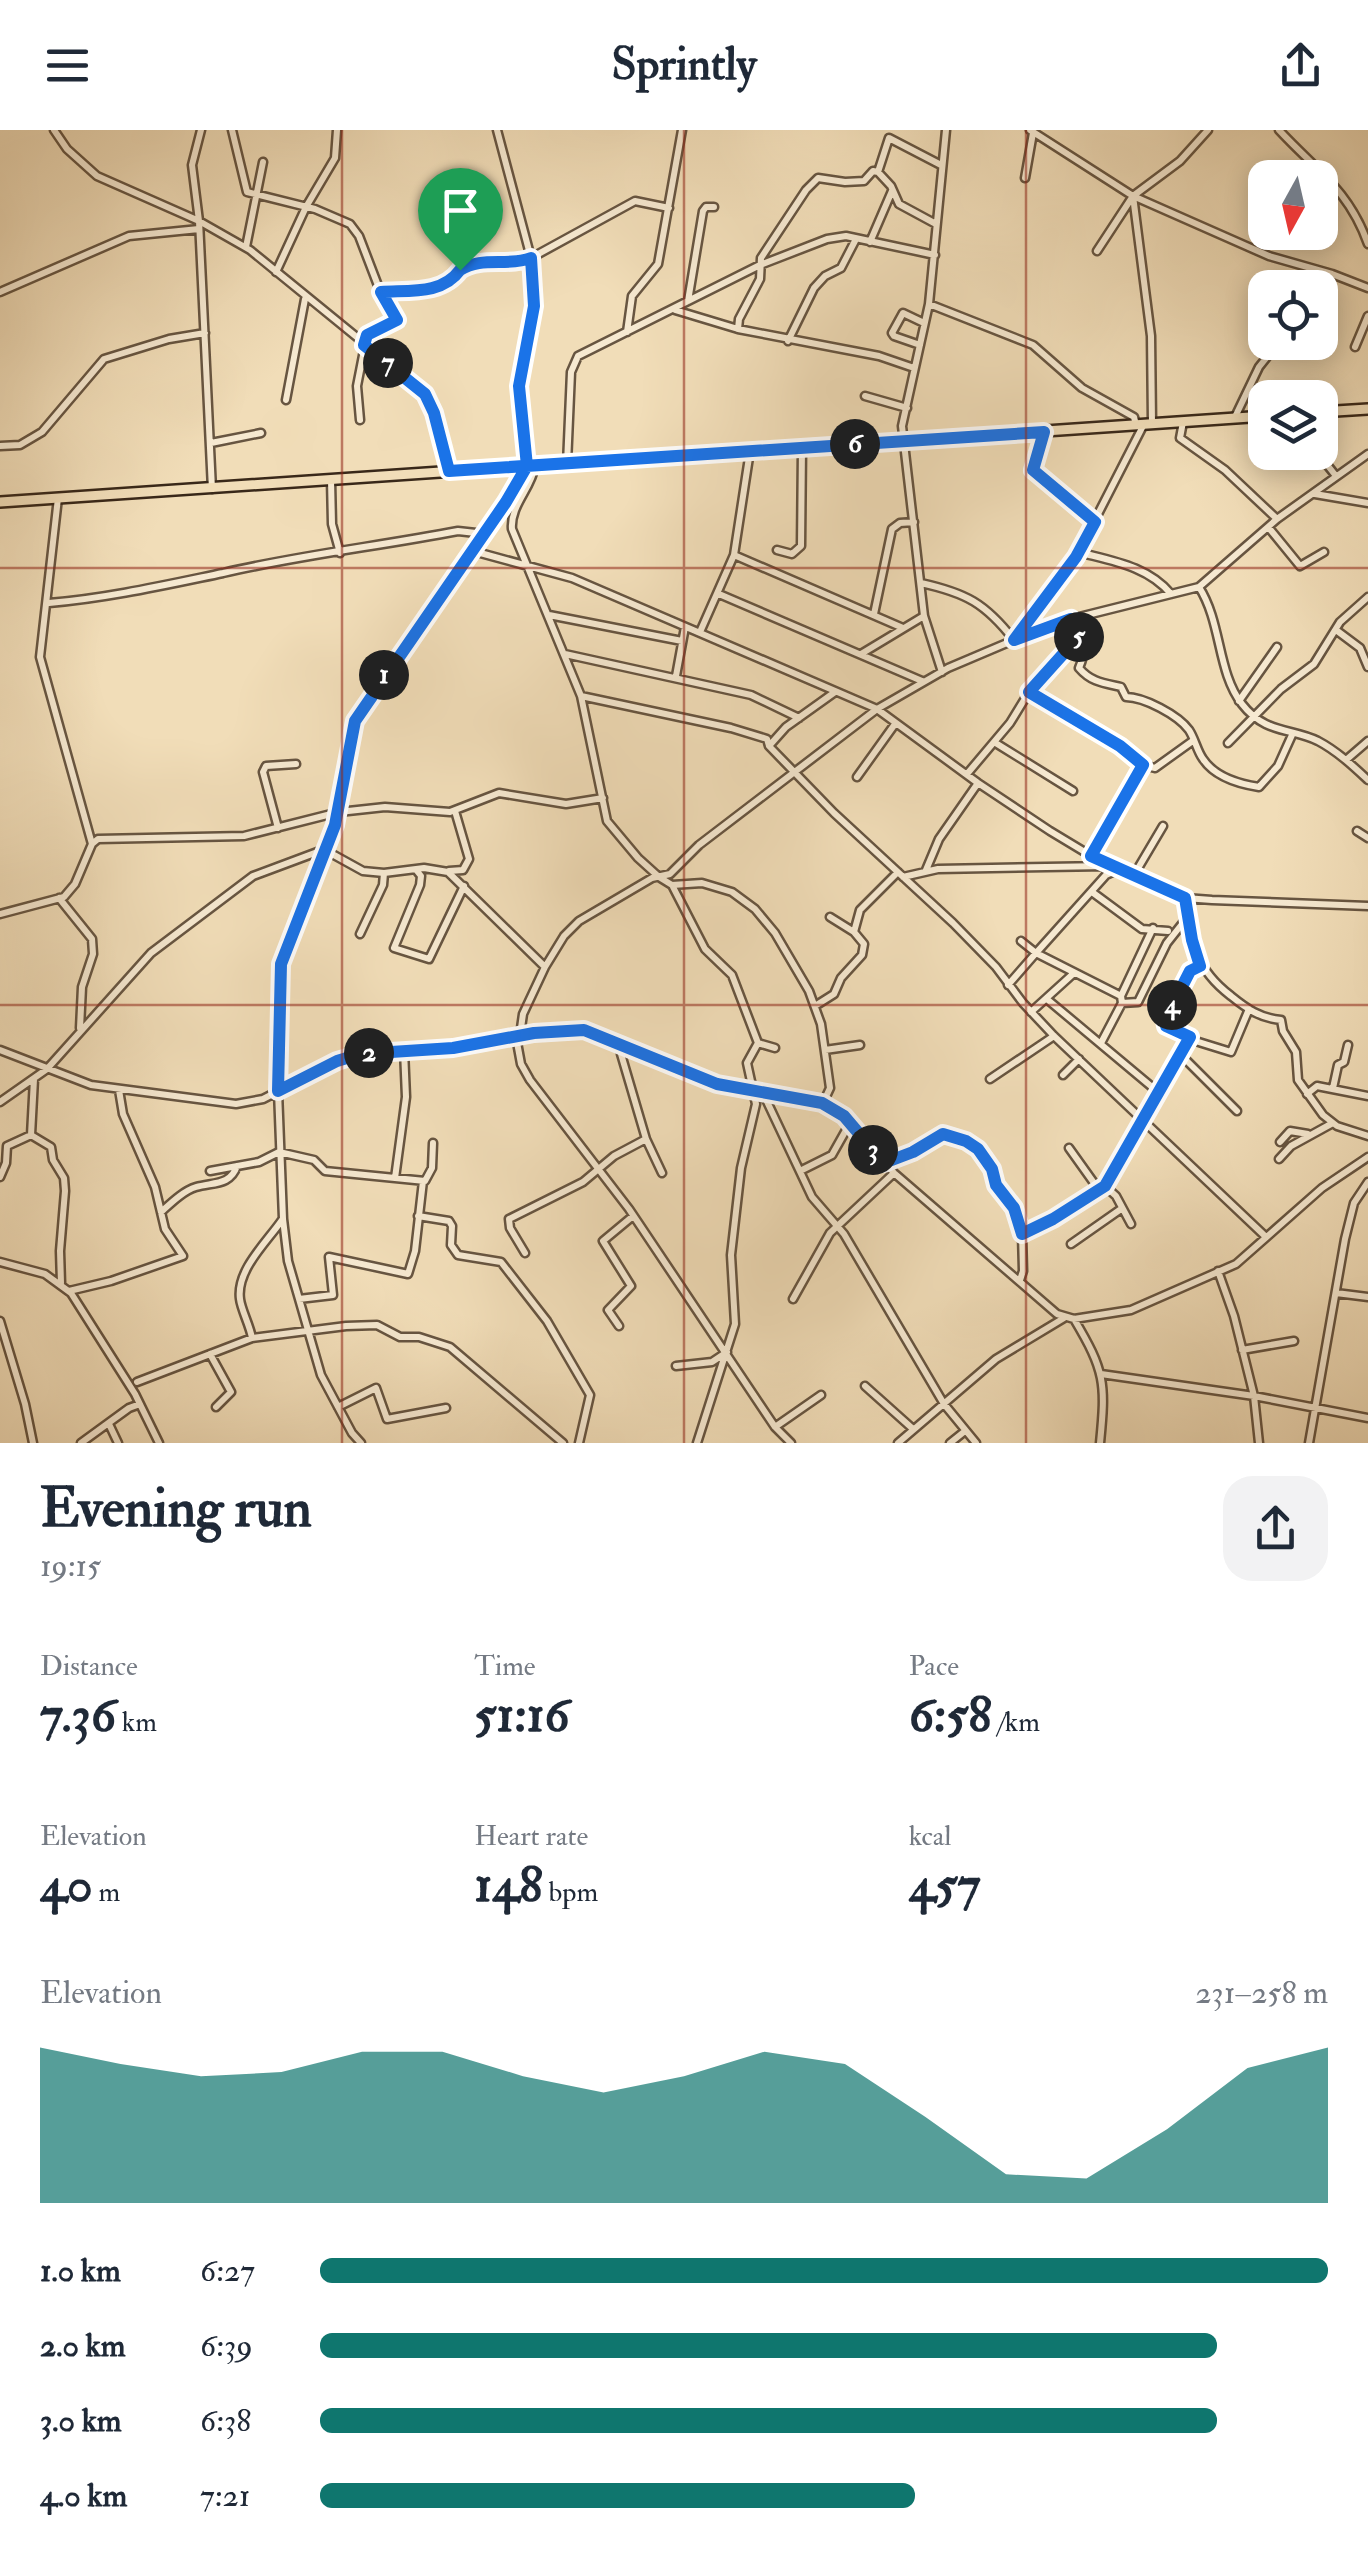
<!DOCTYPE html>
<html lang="en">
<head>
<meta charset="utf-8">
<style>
  :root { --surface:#fff; --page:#f2f2f3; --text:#1f2937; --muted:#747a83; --accent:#0f766e }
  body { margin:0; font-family:"IM FELL Double Pica",serif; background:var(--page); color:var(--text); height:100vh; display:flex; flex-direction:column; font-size:38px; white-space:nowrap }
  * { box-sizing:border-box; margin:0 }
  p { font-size:32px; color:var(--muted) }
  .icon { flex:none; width:55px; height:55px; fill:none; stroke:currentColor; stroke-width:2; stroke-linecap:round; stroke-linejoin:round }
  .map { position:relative; height:1313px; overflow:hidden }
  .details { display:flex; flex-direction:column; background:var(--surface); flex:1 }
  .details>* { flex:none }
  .needle { width:65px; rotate:188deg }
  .controls { position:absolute; left:1248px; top:30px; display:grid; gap:20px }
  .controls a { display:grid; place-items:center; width:90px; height:90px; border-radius:20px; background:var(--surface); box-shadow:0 5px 25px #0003; font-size:50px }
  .pin { position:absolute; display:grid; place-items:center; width:85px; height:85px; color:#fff; margin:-102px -42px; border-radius:50% 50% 50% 0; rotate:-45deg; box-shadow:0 0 10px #0007 }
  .pin .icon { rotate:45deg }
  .km { position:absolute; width:50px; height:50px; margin:-25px; border-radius:50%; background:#222; color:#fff; font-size:28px; line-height:50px; text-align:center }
  .round { display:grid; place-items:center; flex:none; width:105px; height:105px; border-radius:30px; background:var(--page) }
  .headline { display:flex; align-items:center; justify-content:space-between; height:170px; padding:0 40px }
  h1 { font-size:55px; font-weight:700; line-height:75px }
  .metrics { display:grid; grid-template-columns:repeat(3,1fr); gap:15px; height:170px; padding:10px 40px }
  .metrics div { display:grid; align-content:center }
  .metrics b { font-size:50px; font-weight:700 }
  .metrics small { font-size:28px; font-weight:400 }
  .metrics p { font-size:28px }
  .chart { height:280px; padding:20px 40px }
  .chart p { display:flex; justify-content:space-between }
  .chart svg { width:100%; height:180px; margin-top:10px; fill:var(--accent); opacity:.7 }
  ul { padding:0 40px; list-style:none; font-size:32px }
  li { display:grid; grid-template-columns:160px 120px 1fr; align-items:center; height:75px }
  li i { height:25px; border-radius:12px; background:var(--accent) }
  header { display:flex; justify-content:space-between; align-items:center; height:130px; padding:0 40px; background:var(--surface); font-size:45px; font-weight:700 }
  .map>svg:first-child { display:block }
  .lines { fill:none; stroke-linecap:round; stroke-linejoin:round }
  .minor-casing { stroke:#675541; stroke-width:11 }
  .major-casing { stroke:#392819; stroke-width:14 }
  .minor { stroke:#f6e9d1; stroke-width:6 }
  .major { stroke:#f1ddb8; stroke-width:9 }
  .route-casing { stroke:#fff; stroke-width:20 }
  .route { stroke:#1a73e8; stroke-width:12 }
  .grid { fill:none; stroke:#8f2418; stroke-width:2.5; stroke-opacity:0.55 }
</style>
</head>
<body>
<header><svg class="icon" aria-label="menu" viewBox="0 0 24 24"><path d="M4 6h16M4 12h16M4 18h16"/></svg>Sprintly<svg class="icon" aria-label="share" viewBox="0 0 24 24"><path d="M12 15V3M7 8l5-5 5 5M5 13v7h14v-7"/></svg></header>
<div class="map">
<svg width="1368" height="1313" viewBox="0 0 1368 1313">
  <rect width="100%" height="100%" fill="#f1ddb8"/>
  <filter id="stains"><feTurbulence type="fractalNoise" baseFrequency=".002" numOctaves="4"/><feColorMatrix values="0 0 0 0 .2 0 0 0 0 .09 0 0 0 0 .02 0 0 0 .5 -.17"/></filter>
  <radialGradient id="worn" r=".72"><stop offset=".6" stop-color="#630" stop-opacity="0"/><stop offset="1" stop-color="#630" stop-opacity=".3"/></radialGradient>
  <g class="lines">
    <defs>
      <path id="minor" d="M54,0L67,19L97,46L199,91L250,120L418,257C439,278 442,313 449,341
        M201,0L192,35L199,91L212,359
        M232,0L247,62L315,79L350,94L359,106L382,166L397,187L393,194L367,205L357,256L360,290
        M1030,0L1133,66L1269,126L1332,144L1368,158
        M1279,0C1316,40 1349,60 1368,114
        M878,42L891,56L899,74L936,94
        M1025,48L1033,3
        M1133,66L1151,206L1152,293
        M870,112L892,61
        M246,117L263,32
        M1097,121L1133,66L1180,31L1208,0
        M276,142L306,77L335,28L337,0
        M1307,158L1313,139
        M0,162L129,106L199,99
        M381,163L439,158L473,133L510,134L531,128L635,71L669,78
        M688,171L703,81L706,77H714
        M929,174L1033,215L1082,258L1134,287L1136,295
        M675,180L738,199L879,226L914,238
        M1256,185L1265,192
        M738,199L739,189L760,149L761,128L806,60L818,48L845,52L864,51L873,41L878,42L889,8L941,35
        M627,202L632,166L658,134L682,0
        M788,211L814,158L825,146L841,138L856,109
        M920,215L894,206L892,203L903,183L924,193
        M1355,217L1368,186
        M865,266L907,278
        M286,270L305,169
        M1235,287L1259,237L1279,212
        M1183,292L1180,308L1225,340L1277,389
        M1044,302L1033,331L1035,343L1095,392
        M211,313L261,303
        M0,316L20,315L42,302L104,229L169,209L205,203
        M1317,322L1336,346
        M567,334L571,242L578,226L760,135L827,109L846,106L935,125
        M535,336C531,359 510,376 512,399L581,566L607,691L638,728L659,747L672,755L702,753L732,762L755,779L775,803L809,861L821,894L830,958L823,973
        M331,350L332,394L340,423
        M1315,364L1368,373
        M58,368L40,527L92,714
        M1269,398L1300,436L1324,422
        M777,420L792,424L801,416L802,318
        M473,421L572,448L877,579L978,653L1050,701L1108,736L1162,759L1185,768L1212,770L1368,776
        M1078,422C1112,431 1148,436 1171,464
        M734,425L903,498
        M921,453C966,463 985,473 1014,510L1076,427L1144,294
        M1199,457C1222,493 1217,542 1242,574C1265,604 1291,598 1318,611C1337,621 1353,636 1368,650
        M719,464L922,551
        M49,473C108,468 165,455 223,443C300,425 380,416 458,401L485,404
        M874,484L892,399L900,393L914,392
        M549,485L682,511
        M1071,489C1085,507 1088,517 1079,538C1091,552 1103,553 1121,557L1126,567C1144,567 1178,585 1189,600C1195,609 1197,621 1203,629C1215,647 1239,654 1259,657L1278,636L1292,605
        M1336,500L1360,518L1368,537
        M700,502L734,425L750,321
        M565,524L751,565L799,588
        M861,524L924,486
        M942,542L924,486L902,296L929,174L946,0
        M676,546L685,497
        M1029,562L1120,615L1143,635L1091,726
        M581,566L731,598L767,609L769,616L834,683L953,793L996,837L1023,873L1054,906L1266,1107
        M1239,571L1277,517
        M994,612L1073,661
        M1228,613L1281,559L1314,534L1340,492L1368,467
        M769,616L786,597L835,562
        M1346,630L1368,611
        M1143,635L1155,638L1194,610
        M967,644L1010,593L1029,562L1081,504
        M857,647L895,594
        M278,698L263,642L266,636L296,634
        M1357,701L1368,708
        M926,740L939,709L978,653
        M1117,740L1106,745L1036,823L1121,866
        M417,741L421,746L420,755L394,818L429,829L464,756
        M449,741L463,740L469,729L455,681
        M1134,745L1163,696
        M903,747L938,739L1107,736
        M672,755L705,819L732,845L758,913L775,918
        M1092,762L1142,799L1168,801
        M59,768L92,809L93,824L82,857L80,898
        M1185,768C1191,811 1194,838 1231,866C1247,879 1260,888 1281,890L1283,901L1296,922L1298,950L1323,985L1337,996L1368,1006
        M0,784L64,767L75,754L92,714L98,709L244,706L339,682L385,677L450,682L499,663L566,674L603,668
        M830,787L854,802
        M1153,798L1121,866L1122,873L1138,872L1167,813L1186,789
        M360,804L383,755L384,743
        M1008,855L1036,823L1021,811
        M1048,870L1158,962
        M815,876L834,864L841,848L862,825L864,814L854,802L860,780L898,742
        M1031,882L1074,843
        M520,905L523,884L545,837L564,806L579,791L652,748L670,744L699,715L877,579L948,538L1014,510L1071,489L1199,457L1277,389L1368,324
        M516,907L521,934L530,950L629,1079L775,1297L791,1313
        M1190,907L1166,896L1165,890L1190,841L1200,836
        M1189,909L1231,922L1249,879
        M1101,913L1122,873
        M621,914V924L646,1009L662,1043
        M0,920L91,955L236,974L263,969L337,931L360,924L453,918L534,903L584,900L717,954L823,973L844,986L894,1043L1057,1184L1074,1189L1131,1180L1236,1134L1322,1058L1368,1027
        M825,920L860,915
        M1180,924L1237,981
        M1063,945L1079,929
        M990,949L1054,906
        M1333,958L1338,935L1344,932L1348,915
        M763,963L812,1067L844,1104L944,1274L976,1313
        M1307,964L1317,956L1368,966
        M0,972L47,939L151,823L253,746L320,721L334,725L363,741L384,743L424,738L448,742L545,837
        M1142,991L1192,905
        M31,1005L51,1017L53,1030L64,1048L65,1061L60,1121L61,1153
        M1280,1012L1290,1001L1308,1004
        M1069,1018L1099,1060
        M1279,1029L1291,1016L1331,994
        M884,1033L913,1022L943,1004L966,1011L978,1019L992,1039L996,1055L1014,1078L1022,1104L1023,1141L1020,1150
        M210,1041L259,1032L279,1022L314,1030L325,1041L425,1051L432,1038L433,1013
        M800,1041L832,1025L850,993
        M0,1047L6,1033L7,1016L31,1005L34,949
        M395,1048L406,967L404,920
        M1105,1056L1116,1066L1131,1094
        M161,1082C171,1073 183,1061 196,1057C213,1052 230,1056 237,1036
        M418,1086L449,1091L452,1096L451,1115L458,1125L501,1132L547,1191L590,1265L579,1313
        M1022,1104L1053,1089L1105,1056L1142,992
        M1071,1114L1121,1079
        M525,1123L510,1098L509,1089L583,1052L614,1026L646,1009
        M0,1132L45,1144L71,1163L135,1264L159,1313
        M1218,1141L1234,1186L1254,1266L1368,1288
        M69,1161L111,1151L183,1126L165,1099L155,1057L123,984L119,960
        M1336,1163L1368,1167
        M299,1169L333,1165L329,1127L408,1144L415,1121L423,1051
        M793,1169L830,1103L894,1043
        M1074,1189C1105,1241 1106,1253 1100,1313
        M0,1191L25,1274L33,1313
        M619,1196L608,1180L631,1156L603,1111L633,1086
        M252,1208C250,1196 241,1179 240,1169C236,1140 267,1112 282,1090
        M1242,1220L1294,1211
        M210,1224L231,1262L216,1277
        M676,1236L712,1232L727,1222
        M1101,1244L1254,1266L1259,1313
        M137,1252L252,1208L346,1196L377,1195L400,1207H419L450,1217L563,1313
        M865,1256L913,1299
        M338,1277L376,1258L387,1289L446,1278
        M109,1294L118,1313
        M775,1297L821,1265
        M81,1313L129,1278L140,1274
        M361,1313L352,1303L321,1245L288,1131L283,1089L278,961L281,833L335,695L355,591L507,372L527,337L519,257L534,176L531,128L497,0
        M697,1313L735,1194L731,1125L741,1038L756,974L747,933L758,913
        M898,1313L996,1229L1064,1188
        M950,1313L965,1301
        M1309,1313L1345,1109L1354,1073L1368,1052"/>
      <path id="major" d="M1320,282L1368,279
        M0,372L1265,286"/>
    </defs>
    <use href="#minor" class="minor-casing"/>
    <use href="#major" class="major-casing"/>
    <use href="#minor" class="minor"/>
    <use href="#major" class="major"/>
  </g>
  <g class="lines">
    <defs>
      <path id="route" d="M460,140C482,126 507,137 531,128L534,176L519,256L527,336L506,372L355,591L335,695L281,834L278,961L337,931L360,924L453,918L534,903L584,900L717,954L822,973L844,986L884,1033L913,1022L943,1004L966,1011L978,1019L992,1039L996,1055L1014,1078L1022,1104L1053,1089L1105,1056L1190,907L1166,896L1165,890L1190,841L1200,836L1192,810L1185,768L1091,726L1143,635L1120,616L1029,562L1082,503L1071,489L1014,510L1076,427L1095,392L1033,340L1044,302C845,315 647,329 449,341L434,283L425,264L364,215L367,205L397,190L381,162C409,160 442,165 460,140"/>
    </defs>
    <use href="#route" class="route-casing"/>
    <use href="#route" class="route"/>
  </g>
  <path class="grid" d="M342,0V1313M684,0V1313M1026,0V1313M0,438H1368M0,875H1368"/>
  <rect width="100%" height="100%" filter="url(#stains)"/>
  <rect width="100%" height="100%" fill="url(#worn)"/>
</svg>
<div class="controls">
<a><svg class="needle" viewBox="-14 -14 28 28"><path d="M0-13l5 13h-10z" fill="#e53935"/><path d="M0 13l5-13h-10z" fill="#747a83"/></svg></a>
<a><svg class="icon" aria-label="locate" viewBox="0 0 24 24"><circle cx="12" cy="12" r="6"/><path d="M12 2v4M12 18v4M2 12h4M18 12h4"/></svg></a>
<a><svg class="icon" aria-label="layers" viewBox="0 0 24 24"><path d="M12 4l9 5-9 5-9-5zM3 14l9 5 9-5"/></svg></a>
</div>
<div class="pin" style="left:460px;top:140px;background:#1e9e55"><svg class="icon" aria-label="arrive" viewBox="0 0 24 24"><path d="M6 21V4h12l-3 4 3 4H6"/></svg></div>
<b class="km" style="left:384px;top:545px">1</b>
<b class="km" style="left:369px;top:923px">2</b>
<b class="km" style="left:873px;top:1020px">3</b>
<b class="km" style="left:1172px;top:875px">4</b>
<b class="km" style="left:1079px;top:507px">5</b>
<b class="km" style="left:855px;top:314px">6</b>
<b class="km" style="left:388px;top:233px">7</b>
</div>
<section class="details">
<div class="headline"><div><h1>Evening run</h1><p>19:15</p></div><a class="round"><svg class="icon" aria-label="share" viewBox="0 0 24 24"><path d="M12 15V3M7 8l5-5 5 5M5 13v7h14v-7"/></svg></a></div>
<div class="metrics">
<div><p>Distance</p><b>7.36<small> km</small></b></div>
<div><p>Time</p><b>51:16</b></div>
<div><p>Pace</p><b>6:58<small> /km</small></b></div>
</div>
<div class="metrics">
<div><p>Elevation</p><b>40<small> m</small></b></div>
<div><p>Heart rate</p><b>148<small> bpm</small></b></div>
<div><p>kcal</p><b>457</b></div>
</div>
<div class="chart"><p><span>Elevation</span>231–258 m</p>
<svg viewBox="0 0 160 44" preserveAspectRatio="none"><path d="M0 44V6L10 10L20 13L30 12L40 7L50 7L60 13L70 17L80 13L90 7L100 10L110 23L120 37L130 38L140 26L150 11L160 6V44z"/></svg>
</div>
<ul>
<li><b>1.0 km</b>6:27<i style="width:100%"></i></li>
<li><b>2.0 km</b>6:39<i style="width:89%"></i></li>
<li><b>3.0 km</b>6:38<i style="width:89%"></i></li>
<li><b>4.0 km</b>7:21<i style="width:59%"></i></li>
</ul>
</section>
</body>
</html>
